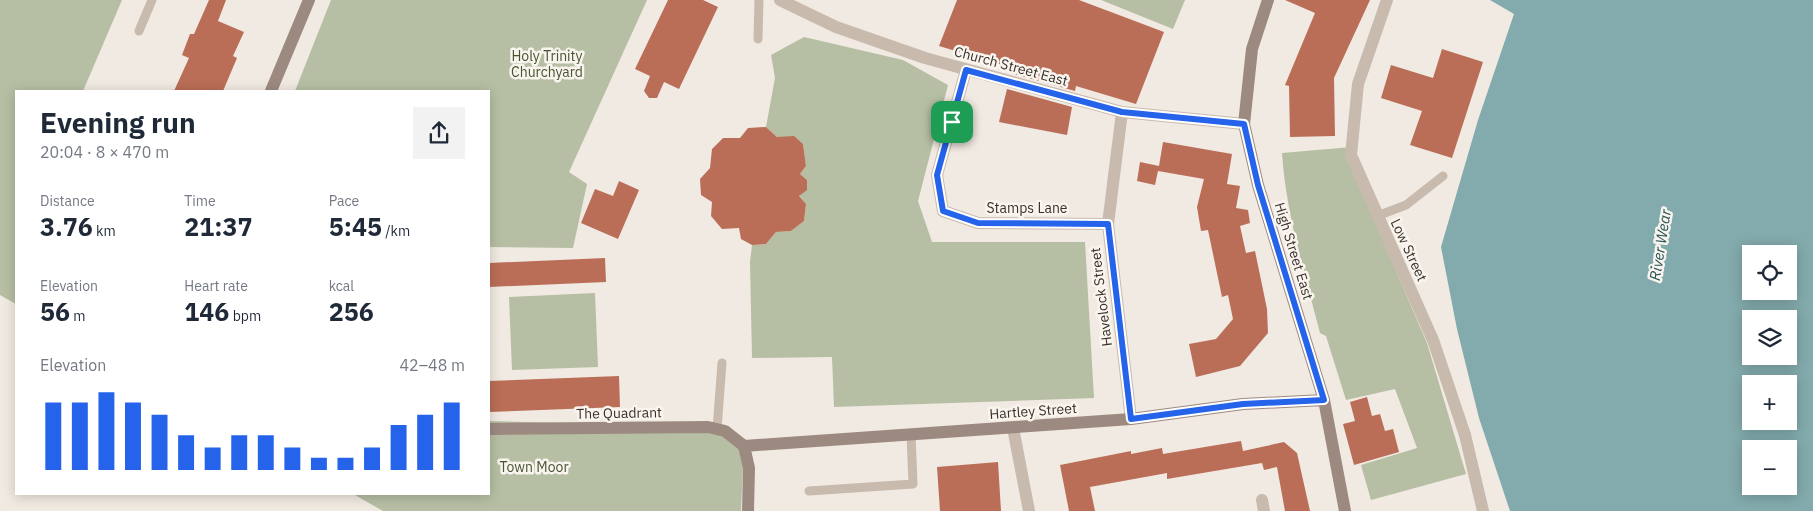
<!DOCTYPE html>
<html lang="en">
<head>
<meta charset="utf-8">
<style>
  :root { --surface:#fff; --page:#f2f2f3; --text:#1f2937; --muted:#747a83; --accent:#2563eb }
  body { margin:0; font-family:"IBM Plex Sans",sans-serif; background:var(--page); color:var(--text); height:100vh; display:flex; flex-direction:column; font-size:19px; white-space:nowrap }
  * { box-sizing:border-box; margin:0 }
  p { font-size:16px; color:var(--muted) }
  .icon { flex:none; width:28px; height:28px; fill:none; stroke:currentColor; stroke-width:2; stroke-linecap:round; stroke-linejoin:round }
  .map { position:relative; flex:1; overflow:hidden }
  .sheet { position:absolute; left:15px; top:90px; width:475px; height:405px; display:flex; flex-direction:column; background:var(--surface); border-radius:0px; box-shadow:0 2px 12px #0003 }
  .sheet>* { flex:none }
  .tools { position:absolute; left:1742px; top:245px; display:grid; gap:10px }
  .tools a { display:grid; place-items:center; width:55px; height:55px; border-radius:0px; background:var(--surface); box-shadow:0 2px 12px #0003; font-size:25px }
  .pin { position:absolute; display:grid; place-items:center; width:42px; height:42px; color:#fff; margin:-21px; border-radius:10px; box-shadow:0 2px 8px #0006 }
  .round { display:grid; place-items:center; flex:none; width:52px; height:52px; border-radius:0px; background:var(--page) }
  .overview { display:flex; align-items:center; justify-content:space-between; height:85px; padding:0 25px }
  h1 { font-size:28px; font-weight:800; line-height:38px }
  .metrics { display:grid; grid-template-columns:repeat(3,1fr); gap:8px; height:85px; padding:5px 25px }
  .metrics div { display:grid; align-content:center }
  .metrics b { font-size:25px; font-weight:800 }
  .metrics small { font-size:14px; font-weight:400 }
  .metrics p { font-size:14px }
  .chart { height:140px; padding:10px 25px }
  .chart p { display:flex; justify-content:space-between }
  .chart svg { width:100%; height:90px; margin-top:5px; stroke:var(--accent); stroke-width:6 }
  .map>svg:first-child { display:block }
  .green { fill:#b6bfa3 }
  .water { fill:#83aaac; fill-rule:evenodd }
  .building { fill:#ba6e57 }
  .lines { fill:none; stroke-linecap:round; stroke-linejoin:round }
  .lane { stroke:#c9baae; stroke-width:9 }
  .street { stroke:#c9baae; stroke-width:12 }
  .secondary { stroke:#9c8a80; stroke-width:12 }
  .route-casing { stroke:#fff; stroke-width:10 }
  .route { stroke:#2563eb; stroke-width:6 }
  .labels { text-anchor:middle; dominant-baseline:central; stroke-width:5; stroke-linejoin:round; paint-order:stroke }
  .park-label { font-size:14px; fill:#485432; stroke:#f9f4ee }
  .street-label { font-size:14px; fill:#38302c; stroke:#f9f4ee }
  .water-label { font-size:15px; font-style:italic; fill:#255356; stroke:#f9f4ee }
</style>
</head>
<body>
<div class="map">
<svg width="1813" height="511" viewBox="0 0 1813 511">
  <rect width="100%" height="100%" fill="#f1eae2"/>
  <path class="green" d="M0,0H122L83,91H16V304L0,295Z
    M331,0H647L569,172L587,184L573,248L489,247V91H295Z
    M1101,0H1185L1173,29Z
    M804,37L903,60L948,85L918,201L932,242H1085L1094,398L834,407L832,357L752,358L750,262L752,245L766,244L776,232L791,231L804,221L806,204L799,196L807,180L800,174L806,166L803,144L794,137H777L766,127L775,78L771,55Z
    M1352,147L1357,180L1427,343L1466,474L1371,500L1361,465L1417,448L1395,389L1346,400L1326,336L1320,333C1305,275 1286,214 1282,153Z
    M595,293L598,367L512,370L509,297Z
    M489,421L708,427L744,446L741,511H383L353,494H489Z"/>
  <path class="water" d="M1490,0H1813V511H1510L1479,418L1457,329L1441,247L1478,120L1514,14ZM1751,254H1789V291H1751ZM1751,319H1789V356H1751ZM1751,384H1789V421H1751ZM1751,449H1789V486H1751Z"/>
  <path class="building" d="M209,0H226L218,21L244,32L233,56L237,58L223,91H174L189,58L182,55L190,34H194Z
    M668,0H703L718,7L679,89L664,82L657,98H649L644,91L650,76L635,69Z
    M957,0H1079L1164,32L1136,104L1076,86L1075,91L1011,73L1012,68L939,46Z
    M1285,0H1370L1334,78L1335,136L1290,137L1289,86L1285,85L1315,13Z
    M1442,49L1483,62L1452,158L1410,145L1422,111L1381,98L1391,65L1433,78Z
    M1007,89L1072,107L1067,135L999,122Z
    M766,127L777,137L794,136L803,144L806,166L800,174L807,180V190L799,196L806,204L804,221L791,231L776,232L766,244L752,245L741,239L739,228L722,229L711,216L712,202L701,195L700,179L710,168L712,149L723,138H740L748,128Z
    M1163,142L1232,154L1227,184L1240,186L1236,208L1248,210L1250,223L1240,226L1246,253L1255,251L1267,309L1268,333L1240,366L1196,377L1189,344L1216,339L1233,319L1228,295L1222,297L1208,230L1201,231L1197,207L1204,179L1158,171L1155,185L1137,181L1140,162L1159,166Z
    M619,181L639,190L618,239L581,223L595,189L613,196Z
    M605,258L606,282L489,287V263Z
    M619,376L620,407L489,412V381Z
    M1367,397L1372,416L1380,414L1385,431L1393,429L1399,452L1354,465L1343,424L1355,421L1350,402Z
    M1241,441L1243,451L1284,442L1297,453L1310,511H1285L1277,467L1264,470L1262,463L1167,479V473L1090,487L1095,511H1069L1060,465L1131,451V454L1162,448L1163,454Z
    M998,462L1001,511H940L937,467Z"/>
  <g class="lines">
    <path class="lane" d="M139,31L152,0
      M758,39L759,0
      M1377,216L1406,205L1443,176
      M717,429L722,363
      M809,491L913,484L911,434"/>
    <path class="street" d="M780,0L836,27L925,58L1122,112L1244,124
      M1387,0L1358,84L1351,155L1433,340L1465,435L1483,511
      M966,70L937,175L943,211L978,223L1108,224
      M1122,112L1108,224L1131,419
      M1013,428L1029,511
      M1262,500L1264,511"/>
    <path class="secondary" d="M1268,0L1252,49L1244,124L1258,185L1324,400L1345,511
      M271,91L309,0
      M489,429L708,427L725,431L744,446
      M744,446L1131,419L1243,404L1324,400
      M744,446L749,468L748,511"/>
  </g>
  <g class="lines">
    <defs>
      <path id="route" d="M966,70L1122,112L1244,124L1258,185L1324,400L1243,404L1131,419L1108,224L978,223L943,211L937,175Z"/>
    </defs>
    <use href="#route" class="route-casing"/>
    <use href="#route" class="route"/>
  </g>
  <g class="labels">
    <g class="park-label">
      <text x="547" y="56">Holy Trinity<tspan x="547" dy="16">Churchyard</tspan></text>
      <text x="534" y="467">Town Moor</text>
    </g>
    <g class="street-label">
      <text transform="translate(1011 66) rotate(15)">Church Street East</text>
      <text x="1027" y="208">Stamps Lane</text>
      <text transform="translate(1409 250) rotate(65)">Low Street</text>
      <text transform="translate(1294 251) rotate(73)">High Street East</text>
      <text transform="translate(1101 297) rotate(-97)">Havelock Street</text>
      <text transform="translate(1033 411) rotate(-4)">Hartley Street</text>
      <text transform="translate(619 413) rotate(-1)">The Quadrant</text>
    </g>
    <g class="water-label">
      <text transform="translate(1660 245) rotate(-81)">River Wear</text>
    </g>
  </g>
</svg>
<div class="tools">
<a><svg class="icon" aria-label="locate" viewBox="0 0 24 24"><circle cx="12" cy="12" r="6"/><path d="M12 2v4M12 18v4M2 12h4M18 12h4"/></svg></a>
<a><svg class="icon" aria-label="layers" viewBox="0 0 24 24"><path d="M12 4l9 5-9 5-9-5zM3 14l9 5 9-5"/></svg></a>
<a>+</a>
<a>−</a>
</div>
<div class="pin" style="left:952px;top:122px;background:#1e9e55"><svg class="icon" aria-label="arrive" viewBox="0 0 24 24"><path d="M6 21V4h12l-3 4 3 4H6"/></svg></div>
<section class="sheet">
<div class="overview"><div><h1>Evening run</h1><p>20:04 · 8 × 470 m</p></div><a class="round"><svg class="icon" aria-label="share" viewBox="0 0 24 24"><path d="M12 15V3M7 8l5-5 5 5M5 13v7h14v-7"/></svg></a></div>
<div class="metrics">
<div><p>Distance</p><b>3.76<small> km</small></b></div>
<div><p>Time</p><b>21:37</b></div>
<div><p>Pace</p><b>5:45<small> /km</small></b></div>
</div>
<div class="metrics">
<div><p>Elevation</p><b>56<small> m</small></b></div>
<div><p>Heart rate</p><b>146<small> bpm</small></b></div>
<div><p>kcal</p><b>256</b></div>
</div>
<div class="chart"><p><span>Elevation</span>42–48 m</p>
<svg viewBox="0 0 160 44" preserveAspectRatio="none"><path d="M5 44V11M15 44V11M25 44V6M35 44V11M45 44V17M55 44V27M65 44V33M75 44V27M85 44V27M95 44V33M105 44V38M115 44V38M125 44V33M135 44V22M145 44V17M155 44V11"/></svg>
</div>
</section>
</div>
</body>
</html>
